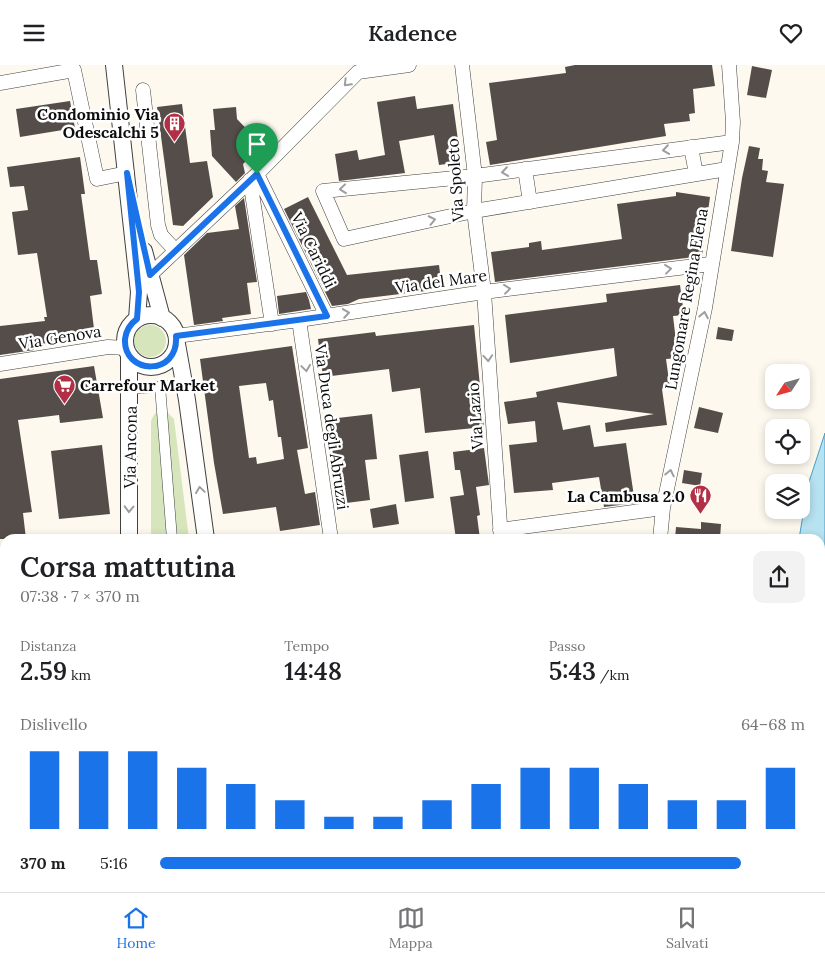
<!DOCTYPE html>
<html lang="it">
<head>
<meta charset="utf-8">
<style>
  :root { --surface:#fff; --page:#f2f2f2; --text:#202124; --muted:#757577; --line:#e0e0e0; --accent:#1a73e8 }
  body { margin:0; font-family:Lora,serif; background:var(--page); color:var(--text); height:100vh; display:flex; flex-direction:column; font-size:19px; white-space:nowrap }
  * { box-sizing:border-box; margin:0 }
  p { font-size:16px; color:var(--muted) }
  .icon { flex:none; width:28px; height:28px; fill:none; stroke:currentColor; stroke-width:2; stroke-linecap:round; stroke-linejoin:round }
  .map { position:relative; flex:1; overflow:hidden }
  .sheet { position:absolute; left:0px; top:469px; width:825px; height:359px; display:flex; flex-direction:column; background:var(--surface); border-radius:15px 15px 0 0; box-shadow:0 2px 8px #0003 }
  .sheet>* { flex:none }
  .needle { width:32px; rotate:234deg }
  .fabs { position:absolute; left:765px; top:299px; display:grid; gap:10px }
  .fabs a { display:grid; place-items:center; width:45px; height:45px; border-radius:10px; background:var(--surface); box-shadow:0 2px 8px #0003; font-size:25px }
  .pin { position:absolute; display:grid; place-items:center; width:42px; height:42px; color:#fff; margin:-51px -21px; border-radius:50% 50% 50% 0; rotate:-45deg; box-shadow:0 0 5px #0007 }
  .pin .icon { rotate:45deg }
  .round { display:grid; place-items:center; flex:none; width:52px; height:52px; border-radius:10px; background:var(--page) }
  .summary { display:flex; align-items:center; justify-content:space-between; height:85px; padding:0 20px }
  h1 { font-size:28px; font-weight:600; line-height:38px }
  .stats { display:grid; grid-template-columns:repeat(3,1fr); gap:8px; height:85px; padding:5px 20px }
  .stats div { display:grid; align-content:center }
  .stats b { font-size:25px; font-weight:600 }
  .stats small { font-size:14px; font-weight:400 }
  .stats p { font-size:14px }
  .chart { height:140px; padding:10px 20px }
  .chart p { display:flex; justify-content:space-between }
  .chart svg { width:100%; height:90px; margin-top:5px; stroke:var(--accent); stroke-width:6 }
  ul { padding:0 20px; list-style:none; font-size:16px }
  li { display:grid; grid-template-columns:80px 60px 1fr; align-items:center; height:38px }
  li i { height:12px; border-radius:6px; background:var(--accent) }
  header { display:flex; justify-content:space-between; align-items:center; height:65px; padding:0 20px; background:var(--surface); font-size:22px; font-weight:600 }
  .menu { display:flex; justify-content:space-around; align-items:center; height:70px; border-top:1px solid var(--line); background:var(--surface); font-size:14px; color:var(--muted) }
  .menu a { display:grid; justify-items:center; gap:2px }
  .menu .current { color:var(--accent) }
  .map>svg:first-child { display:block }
  .green { fill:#d6e5bb }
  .water { fill:#b7e2f1; stroke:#449ec2 }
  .building { fill:#554d4a; fill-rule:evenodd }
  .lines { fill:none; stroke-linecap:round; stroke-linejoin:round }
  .pedestrian-casing { stroke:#404040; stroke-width:11 }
  .minor-casing { stroke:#404040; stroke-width:15 }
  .tertiary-casing { stroke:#404040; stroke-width:18 }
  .pedestrian { stroke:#fff; stroke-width:10 }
  .minor { stroke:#fff; stroke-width:14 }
  .tertiary { stroke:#fff; stroke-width:16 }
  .oneway { stroke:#9e9e9e }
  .route-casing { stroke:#fff; stroke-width:10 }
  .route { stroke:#1a73e8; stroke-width:6 }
  .labels { text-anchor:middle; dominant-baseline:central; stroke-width:5; stroke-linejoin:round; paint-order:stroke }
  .poi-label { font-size:16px; font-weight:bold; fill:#0d0d0d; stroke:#fff; text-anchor:end }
  .street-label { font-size:16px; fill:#0d0d0d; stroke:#fff }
</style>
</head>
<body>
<header><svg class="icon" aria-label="menu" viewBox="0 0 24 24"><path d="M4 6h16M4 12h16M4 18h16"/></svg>Kadence<svg class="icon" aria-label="heart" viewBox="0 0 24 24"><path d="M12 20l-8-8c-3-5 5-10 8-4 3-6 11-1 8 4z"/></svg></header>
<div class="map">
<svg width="825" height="827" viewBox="0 0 825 827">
  <rect width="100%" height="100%" fill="#fef9ef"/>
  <path class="green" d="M134 276a16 16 0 1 1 32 0a16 16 0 1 1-32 0Z
    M165,345L174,354L189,474H151V356C154,348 156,347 165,345Z
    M250,822V827H146L145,823Z"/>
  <path class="water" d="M825,368V827H750V823L820,822V474H799L808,420Z"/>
  <path class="building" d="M575,0H712L715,21L693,24L695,48L689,49L690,56L664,59L666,71L490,100L486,77L497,75L489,18L566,8L565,2Z
    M752,1L772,5L766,33L747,30Z
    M415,31L417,44L453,39L461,97L439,100L434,70L399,76L405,108L339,116L335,89L357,85L359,95L385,90L377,37Z
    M70,36L75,63L20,72L16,44Z
    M182,39L190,98L207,96L213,132L183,161L173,160L157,42Z
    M236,42L237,54L262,80L243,99L245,108L236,117L212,91L210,65H215L213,44Z
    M749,81L760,83L758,94H763L762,105L768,106L766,117L784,119L773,192L731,186L742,113Z
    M80,92L85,129H81L90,195H97L102,229L90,231L95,272L33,280L34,285L0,290V261L45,256L44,252H47L37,188L18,190L12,147L28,145L24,121L10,122L7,102Z
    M676,127L710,132L702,191L495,217L491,187L529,182V178L541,176L542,185L622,174L617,139L676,131Z
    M308,132L347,210L439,200L442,224L359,234L348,239L332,241L284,144Z
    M244,133L257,217L247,218L251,249L222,253L223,256L194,260L184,190L207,168L239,164L235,141Z
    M680,220L684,250L673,251L678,293L666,294L670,323L662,324L667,360L606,367L605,358L654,349L557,337L563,365L590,360L594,382L626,378L635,438L604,442L599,412L552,418L553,425L514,428L509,380L537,377L535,356L508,359L504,337L537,332L536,327L617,311L614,283L510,298L505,250L607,237L606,229Z
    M306,227L309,235L311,244L279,249L277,231Z
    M474,260L484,362L425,368L420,323L392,327L389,304L323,312L318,274L375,267L376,271Z
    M718,262L734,265L732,276L716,274Z
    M292,281L308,383L297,385L305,429L315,427L320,460L280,466L276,442L223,449L214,398L200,294ZM266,318L269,336L273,335L278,372H281L284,394L257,399L256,392L249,393L239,321Z
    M94,301L103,353L60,358L59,350L18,355L32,447L23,448L26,474H0V314Z
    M699,342L723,348L718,368L694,363Z
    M372,349L377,394L365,395L370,435L346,438L341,398L334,399L329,354Z
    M102,380L110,449L59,454L51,386Z
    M484,383L489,420L476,422L480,450L477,451L480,474H456L450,432L464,430L460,405H455L453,387Z
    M428,386L434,433L405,437L399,390Z
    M684,405L702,408L700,421L682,418Z
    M396,439L399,459L373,463L370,444Z
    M701,457L721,459L720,474H675L676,462L701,464Z"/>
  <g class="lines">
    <defs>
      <path id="pedestrian" d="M160,321L172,474
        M130,324L185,320
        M201,822L202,827
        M236,822V827"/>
      <path id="minor" d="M462,0L475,111L474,146L484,227L501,474
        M0,18L74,5L97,114L127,108
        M143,25L158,160L161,170L175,185
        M691,82L696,109
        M525,104L530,137
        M727,104L474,146L344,174L323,126L475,111L732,77
        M257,109L327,251
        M250,115L272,259
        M150,210L257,109L358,7L409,0
        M299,255L331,474
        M176,271L299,255L484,227L711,199
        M0,299L108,282L126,283
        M500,465L663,443
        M660,474L663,443L705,243L732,77L733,57L729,0
        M0,732L5,767
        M13,822L14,827
        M381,822L382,827
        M524,822V827
        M642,827V822"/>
      <path id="tertiary" d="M114,0L139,227L137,254
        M144,186L162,253
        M125 276a26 26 0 1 1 52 0a26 26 0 1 1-52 0Z
        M177,279L187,335L206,474
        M129,474V290
        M129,822L130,827
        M258,822L259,827"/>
    </defs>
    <use href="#pedestrian" class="pedestrian-casing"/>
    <use href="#minor" class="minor-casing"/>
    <use href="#tertiary" class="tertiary-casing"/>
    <use href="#pedestrian" class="pedestrian"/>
    <use href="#minor" class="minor"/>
    <use href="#tertiary" class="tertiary"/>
  </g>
  <defs><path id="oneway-chevron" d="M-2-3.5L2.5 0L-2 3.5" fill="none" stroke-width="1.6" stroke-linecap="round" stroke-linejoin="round" transform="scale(1.25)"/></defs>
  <g class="oneway">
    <use href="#oneway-chevron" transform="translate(347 18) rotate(135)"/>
    <use href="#oneway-chevron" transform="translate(666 85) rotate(172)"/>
    <use href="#oneway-chevron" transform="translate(505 107) rotate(172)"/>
    <use href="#oneway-chevron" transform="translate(343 124) rotate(174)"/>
    <use href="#oneway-chevron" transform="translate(432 155) rotate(-12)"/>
    <use href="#oneway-chevron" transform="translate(668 204) rotate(-7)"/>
    <use href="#oneway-chevron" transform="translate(507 224) rotate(-7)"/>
    <use href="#oneway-chevron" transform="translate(346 248) rotate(-9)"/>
    <use href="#oneway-chevron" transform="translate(704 250) rotate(-79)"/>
    <use href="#oneway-chevron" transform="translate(488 293) rotate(86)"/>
    <use href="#oneway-chevron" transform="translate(306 303) rotate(82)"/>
    <use href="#oneway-chevron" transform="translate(670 408) rotate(-78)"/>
    <use href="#oneway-chevron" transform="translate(200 425) rotate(-98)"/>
    <use href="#oneway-chevron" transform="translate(129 444) rotate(91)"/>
  </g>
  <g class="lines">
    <defs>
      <path id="route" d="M127,108L150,210L257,109L327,251L176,271C179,312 123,310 125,274C126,266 130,259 137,254L139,227Z"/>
    </defs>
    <use href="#route" class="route-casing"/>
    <use href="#route" class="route"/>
  </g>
  <defs>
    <symbol id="building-pin" viewBox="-11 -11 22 30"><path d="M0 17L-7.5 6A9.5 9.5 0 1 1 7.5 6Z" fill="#b23045" stroke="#fff"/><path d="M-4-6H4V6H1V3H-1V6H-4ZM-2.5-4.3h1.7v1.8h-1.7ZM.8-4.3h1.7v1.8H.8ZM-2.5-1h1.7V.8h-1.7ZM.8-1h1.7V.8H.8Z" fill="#fff"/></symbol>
    <symbol id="supermarket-pin" viewBox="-11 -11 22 30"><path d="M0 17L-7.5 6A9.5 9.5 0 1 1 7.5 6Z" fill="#b23045" stroke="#fff"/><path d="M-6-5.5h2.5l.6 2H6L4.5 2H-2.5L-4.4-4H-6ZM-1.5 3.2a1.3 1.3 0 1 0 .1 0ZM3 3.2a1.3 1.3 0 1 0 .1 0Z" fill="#fff"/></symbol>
    <symbol id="restaurant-pin" viewBox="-11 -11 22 30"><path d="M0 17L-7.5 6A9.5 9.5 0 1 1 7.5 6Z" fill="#b23045" stroke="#fff"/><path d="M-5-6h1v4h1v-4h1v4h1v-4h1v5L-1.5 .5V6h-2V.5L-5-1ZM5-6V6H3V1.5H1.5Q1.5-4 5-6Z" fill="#fff"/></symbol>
  </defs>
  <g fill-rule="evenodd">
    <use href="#building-pin" x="162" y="46" width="25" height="34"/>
    <use href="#supermarket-pin" x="52" y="308" width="25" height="34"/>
    <use href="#restaurant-pin" x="688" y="418" width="25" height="34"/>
  </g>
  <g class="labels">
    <g class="poi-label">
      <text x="159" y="49">Condominio Via<tspan x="159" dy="18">Odescalchi 5</tspan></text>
      <text x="80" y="320" text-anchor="start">Carrefour Market</text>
      <text x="685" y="431">La Cambusa 2.0</text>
    </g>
    <g class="street-label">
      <text transform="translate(455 115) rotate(-94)">Via Spoleto</text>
      <text transform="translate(314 185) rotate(64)">Via Cariddi</text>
      <text transform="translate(441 216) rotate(-8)">Via del Mare</text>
      <text transform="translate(686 234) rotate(-80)">Lungomare Regina Elena</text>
      <text transform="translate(60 272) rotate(-9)">Via Genova</text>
      <text transform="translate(475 351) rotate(-94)">Via Lazio</text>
      <text transform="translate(332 362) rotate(82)">Via Duca degli Abruzzi</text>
      <text transform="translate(130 382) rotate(-89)">Via Ancona</text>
    </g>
  </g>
</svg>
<div class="fabs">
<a><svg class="needle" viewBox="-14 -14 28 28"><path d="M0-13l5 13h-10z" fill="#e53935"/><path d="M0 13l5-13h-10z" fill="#757577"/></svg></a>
<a><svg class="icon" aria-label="locate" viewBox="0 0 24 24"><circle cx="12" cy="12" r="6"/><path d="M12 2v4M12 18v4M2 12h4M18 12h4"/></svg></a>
<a><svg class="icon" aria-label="layers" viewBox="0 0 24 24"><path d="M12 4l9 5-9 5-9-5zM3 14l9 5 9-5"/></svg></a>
</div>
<div class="pin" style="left:257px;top:109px;background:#1e9e55"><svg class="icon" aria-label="arrive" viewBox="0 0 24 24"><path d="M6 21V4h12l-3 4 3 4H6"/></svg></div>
<section class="sheet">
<div class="summary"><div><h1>Corsa mattutina</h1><p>07:38 · 7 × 370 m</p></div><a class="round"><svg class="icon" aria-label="share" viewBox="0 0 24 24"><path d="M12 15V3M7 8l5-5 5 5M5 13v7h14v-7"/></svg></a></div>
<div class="stats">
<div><p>Distanza</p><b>2.59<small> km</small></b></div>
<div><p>Tempo</p><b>14:48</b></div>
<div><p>Passo</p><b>5:43<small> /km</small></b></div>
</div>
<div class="chart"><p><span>Dislivello</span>64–68 m</p>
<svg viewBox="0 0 160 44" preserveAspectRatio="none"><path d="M5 44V6M15 44V6M25 44V6M35 44V14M45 44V22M55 44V30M65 44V38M75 44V38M85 44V30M95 44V22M105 44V14M115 44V14M125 44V22M135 44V30M145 44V30M155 44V14"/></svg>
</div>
<ul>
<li><b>370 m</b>5:16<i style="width:90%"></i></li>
</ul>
</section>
</div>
<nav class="menu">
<a class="current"><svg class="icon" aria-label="home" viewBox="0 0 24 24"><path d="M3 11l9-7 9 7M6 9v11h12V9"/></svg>Home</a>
<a><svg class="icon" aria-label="map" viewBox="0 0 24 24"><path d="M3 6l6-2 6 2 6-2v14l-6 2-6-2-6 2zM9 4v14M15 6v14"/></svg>Mappa</a>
<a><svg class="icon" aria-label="saved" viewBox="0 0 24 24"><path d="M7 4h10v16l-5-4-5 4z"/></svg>Salvati</a>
</nav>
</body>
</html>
